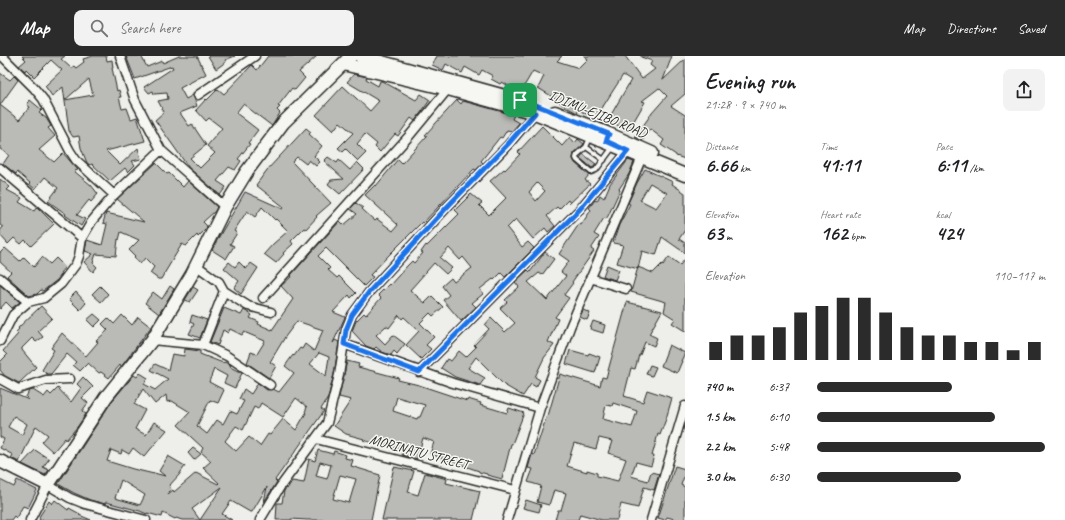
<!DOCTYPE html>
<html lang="en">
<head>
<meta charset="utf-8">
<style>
  :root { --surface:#fff; --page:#f2f2f2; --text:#202124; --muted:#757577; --accent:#2b2b2b }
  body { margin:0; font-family:Caveat,sans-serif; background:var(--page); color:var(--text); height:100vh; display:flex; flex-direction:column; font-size:15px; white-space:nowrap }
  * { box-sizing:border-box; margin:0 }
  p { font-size:13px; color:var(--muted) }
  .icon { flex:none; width:22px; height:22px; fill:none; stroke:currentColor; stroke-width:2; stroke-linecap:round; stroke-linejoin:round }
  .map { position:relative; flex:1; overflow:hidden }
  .side { display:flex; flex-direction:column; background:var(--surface); width:380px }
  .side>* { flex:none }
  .pin { position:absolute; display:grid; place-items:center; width:34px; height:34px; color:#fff; margin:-17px; border-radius:8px; box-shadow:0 2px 6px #0006 }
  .round { display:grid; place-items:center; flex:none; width:42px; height:42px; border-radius:8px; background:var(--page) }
  .overview { display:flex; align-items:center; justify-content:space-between; height:68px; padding:0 20px }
  h1 { font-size:22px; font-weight:600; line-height:30px }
  .stats { display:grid; grid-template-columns:repeat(3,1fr); gap:6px; height:68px; padding:4px 20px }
  .stats div { display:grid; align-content:center }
  .stats b { font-size:20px; font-weight:600 }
  .stats small { font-size:11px; font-weight:400 }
  .stats p { font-size:11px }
  .chart { height:112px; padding:8px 20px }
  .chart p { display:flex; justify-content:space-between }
  .chart svg { width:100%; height:72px; margin-top:4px; stroke:var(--accent); stroke-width:6 }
  ul { padding:0 20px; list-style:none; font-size:13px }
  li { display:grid; grid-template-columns:64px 48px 1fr; align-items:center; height:30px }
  li i { height:10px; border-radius:5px; background:var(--accent) }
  header { display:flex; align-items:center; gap:24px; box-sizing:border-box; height:56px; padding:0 20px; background:var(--accent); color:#fff }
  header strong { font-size:19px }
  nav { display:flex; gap:22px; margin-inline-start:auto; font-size:14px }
  .search { width:280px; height:36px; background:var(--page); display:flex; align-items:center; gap:10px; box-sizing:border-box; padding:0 14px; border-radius:8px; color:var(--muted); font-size:15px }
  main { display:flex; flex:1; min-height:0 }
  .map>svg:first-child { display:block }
  .building { fill:#babab7; stroke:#2b2b2b; fill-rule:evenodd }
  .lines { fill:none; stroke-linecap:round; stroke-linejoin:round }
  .lane-casing { stroke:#2b2b2b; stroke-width:7 }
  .street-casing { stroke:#2b2b2b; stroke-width:11 }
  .secondary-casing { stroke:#2b2b2b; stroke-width:15 }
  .lane { stroke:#f6f6f2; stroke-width:4 }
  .street { stroke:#f6f6f2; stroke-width:8 }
  .secondary { stroke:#f6f6f2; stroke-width:12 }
  .route-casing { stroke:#fff; stroke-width:8 }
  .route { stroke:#1a73e8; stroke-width:5 }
  .labels { text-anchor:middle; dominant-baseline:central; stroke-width:3; stroke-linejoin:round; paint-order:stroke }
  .street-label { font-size:14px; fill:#2b2b2b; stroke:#f6f6f2 }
</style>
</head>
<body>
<header>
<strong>Map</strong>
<div class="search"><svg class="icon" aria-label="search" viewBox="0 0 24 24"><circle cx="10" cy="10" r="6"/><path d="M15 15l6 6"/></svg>Search here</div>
<nav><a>Map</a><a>Directions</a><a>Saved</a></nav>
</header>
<main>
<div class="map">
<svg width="685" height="464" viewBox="0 0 685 464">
  <rect width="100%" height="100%" fill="#eeeeea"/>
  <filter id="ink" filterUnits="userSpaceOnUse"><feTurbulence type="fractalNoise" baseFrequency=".025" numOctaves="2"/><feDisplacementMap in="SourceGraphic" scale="8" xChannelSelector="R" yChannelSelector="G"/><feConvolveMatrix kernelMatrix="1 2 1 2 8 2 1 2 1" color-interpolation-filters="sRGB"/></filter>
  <g filter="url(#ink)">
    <path class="building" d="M22,0H65L61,3L71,12L74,10L76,12L84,6L83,3L93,0H106L107,5L112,4L113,12H112L117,35L119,34L121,41H119L122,53L127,52L131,63L137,61L145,85L106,95L120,109L138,92L141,103L132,105L135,109L128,116L125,112L110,125L92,108L90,109L87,107L81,92L79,80L73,81L69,75L63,31L52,40L45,30L62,14L51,4L34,21L26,13L25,15L19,10L26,4ZM89,23L93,39L65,44Z
      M126,0H141L147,11L162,5L163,7L179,0H197L206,18L180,32L186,43L193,39L197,50L180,57L189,70L192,68L206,89L190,102L200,112L215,97L207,90L222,72L209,62L206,65L196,54L206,43L207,44L218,33L224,38L252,9L257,14L268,0H317L299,16L305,22L295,34L292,32L278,50L280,51L277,54L280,57L272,70L243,48L236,57L258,74L248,87L250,88L238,103L241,105L235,114L229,111L217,125L226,131L220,139L189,112L155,64L164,56L158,45L168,43L167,37L154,38L153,35L149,37L144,31L173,12L172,10L135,23Z
      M208,0H235L225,4L226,6L216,13Z
      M437,0H562L557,5L579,12L588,3L584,0H625L642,23L655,13L650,9L652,5L641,1V0H672L663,24L685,3V38L671,50L685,59V103L676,100V99L661,89L664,84L650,73L642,85L635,81L652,57L667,40L659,32L642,45L645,46L628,75L608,64L631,24L623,19L595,63L579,54L577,57L561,48V47L548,38L538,32L544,20L533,15L520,37L502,26L500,28L491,23L493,20L482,14L479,19L465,11L462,17L446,8L443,14L432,9Z
      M0,17L10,24L14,20L18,24L0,49L19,64L30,51L27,49L30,44L42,54L39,57L46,62L51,70L48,72L55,80L39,94L54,106L63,97L78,114L74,115L91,129L98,138L91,146L89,144L77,159L85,163L81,170L65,159L66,158L48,145L58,132L45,121L35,133L29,128L30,127L17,116L16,118L3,108L9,99L0,93Z
      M354,18L367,21L366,23L378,30L380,25H382L416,44L421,38L430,44L415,65L411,62L398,80L395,78L380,96L375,91L377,88L365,78L357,88L366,97L358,105L346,93L343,96L338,92L353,77L340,66L333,75L316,59L343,30L370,55L379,45L347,26Z
      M457,44L461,48L463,45L514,59L512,63L519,67L512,75L507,74L502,82L500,81L481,105L483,107L476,114L474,113L423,167L422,166L389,199L370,219L373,221L364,230L326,192L318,200L330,212L328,214L337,222L339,220L356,237L351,242L349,239L333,256L345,261L333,287L335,284L339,286L334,318L328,342L321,353L324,355L275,424L277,426L264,446L267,431L252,456H250L231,445L222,458L232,464H200L222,431L192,453L200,464H182L176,462L175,463L163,457L162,461L147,457V458L140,455L106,446L105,448L90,444L74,437L58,428L112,345L134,319L137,321L140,317L148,322L144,328L155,334L168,323L151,314L155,308L168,314L172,298L184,300L185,293L200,295V298L223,307L224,306L231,309L230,311L242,317L235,332L224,327L227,320L214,313L209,326L224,334L218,347L210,344L197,370L207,378L217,364L223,368L230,355L237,358L244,345L239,343L244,333L251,338L258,327L267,334L273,333L279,336L294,317L285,310L293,299L294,300L300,292L302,293L305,288L314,295L323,274L297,265L285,281L270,306L276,310L269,322L247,307L251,296L257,298L265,285L244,276L242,279L230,273L228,277L223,274L218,289L210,286L224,252L241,259L244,254L252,259L250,262L259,266L258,268L272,274L293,243L281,230L292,220L291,219L340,165L344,169L357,158L350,153L356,147L363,152L362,153L375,165L377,163L393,175L398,169L365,139L375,129L376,130L398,103L402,107L427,80L425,79ZM319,297L329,301L326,320L310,308ZM143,333L155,348L166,339L167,346L172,345L190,356L178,369L203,392L201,396L211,405L203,412L219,427L218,428L196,417L174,436L173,434L168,438L171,433L169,430L179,419L185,410L168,400L159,415L165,420L154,417V418L133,413L107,405L111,394L121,398L122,394L129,398L133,392L144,401L167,374L154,366L146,379L135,373L145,354L134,348ZM296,342L307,351L305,356L306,357L296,374L283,363L270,379L268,378L260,390L249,381L236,395L225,385L236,370L243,374L254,351L258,353L261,347L283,361ZM121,424L145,439L140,449L115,442Z
      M542,70L562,90L570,81L575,87L578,83L584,88L574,97L573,103L575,107L589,119L585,124L590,128L570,147L568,144L559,153L557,151L547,160L555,170L548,176L545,172L533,183L516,163L507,172L522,191L528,186L534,192L505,221L501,217L494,224L493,223L480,233L483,238L472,247L476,251L461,265L443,244L449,239L442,230L451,222L454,226L472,212L463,201L460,204L449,192L440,202L452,212L446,218L434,207L410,234L425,247L432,240L443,251L433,260L430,257L420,267L434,281L426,289L431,293L421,303L406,289L419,275L404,261L402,263L399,259L389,272L386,270L376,279L385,288L393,279L405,288L397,298L394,295L391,299L382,296L376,291L374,293L366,290L352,275L356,265L364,257L366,259L381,242L378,239L389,228L390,229L407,210L412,205L414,207L423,197L421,196L426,189L427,190L459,158L455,154L471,138L482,147L479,149L489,159L506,142L490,125L504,113L505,114L520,98L518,96ZM537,127L545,135L536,145L529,136Z
      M306,72L311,76L309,78L322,90L314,100L320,106L316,110L309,104L306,108L297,101L292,106L331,147L316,160L317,161L306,173L304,172L291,185L293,188L283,197L284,198L276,207L264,198L273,188L288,175L276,163L275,164L262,151L255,161L247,155L234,175L237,177L230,188L234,190L226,203L212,194L220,179L245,136L283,153L284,151L256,129L267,114Z
      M583,98L596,108L594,111L592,112L580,102Z
      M328,101L337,107L339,104L350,114L357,106L364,113L340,138L328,128L331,124L344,123L324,105Z
      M628,104L634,106L629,118L619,133L620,134L608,160L606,163L604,162L594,178L599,181L591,193L594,195L572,226L573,227L564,239L569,242L555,261L558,263L548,286L554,289L544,302L535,321L540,324L536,331L531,328L523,340L504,329L476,301L468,312L485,322L480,329L455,321L441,312L447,303L451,305L459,295L466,301L476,291L474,289L489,273L485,269L491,262L505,276L515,267L500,252L507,246L505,244L519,231L515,226L528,214L530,216L545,196L554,203L542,219L539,217L528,226L547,244L566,220L561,216L569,205L559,198L579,168L581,169L591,154L589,152L595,144L597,145L600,139L604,142L610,128Z
      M156,107L167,118L169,117L183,131L188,125L217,151L215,155L203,166L207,170L206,173L198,181L197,179L186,190L182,188L161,223H158L150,217L154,211L145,202L140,208L134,201L135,200L129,194L139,184L121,176L119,184L118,183L116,200L96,198L93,207L97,211L93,216L84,206L93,198L85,195L87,184L102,189L107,168L103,167L106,157L144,166L117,143Z
      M645,113L673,126L672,128L685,137V174L679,183L685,187V197L662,181L656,199L642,195L638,213L617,207L623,189L613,187L619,169L630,148L628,147L637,127ZM650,127L667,137L656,152L640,144Z
      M0,123L10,131L7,134L22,142L19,146L34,155L37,151L54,168L31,190L25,184L21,188L14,182L8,188L0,179V175L3,171L0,169Z
      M5,192L20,205L24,201L34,211L42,201L50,208L56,202L65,211L60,217L62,218L57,224L43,235L41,234L37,238L29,240L7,220L11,216L0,206V197Z
      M669,201L680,209L685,203V275L672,267L675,263L664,256L666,246L631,236L638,211L653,217L662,208L663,209Z
      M229,206L235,211L239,206L246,213L251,207L258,212L241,238L234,232L239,225L224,212Z
      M607,209L619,214L615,224L603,220Z
      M0,229L20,246L12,252L6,246L0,253Z
      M100,230L108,238L101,246L92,238Z
      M170,230L174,233L159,258L145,247L153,236L162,243Z
      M193,231L198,234L190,246L185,244Z
      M76,236L86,247L80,254L69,243Z
      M627,246L662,255L649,278L657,282L654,290L645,286L640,299H639L635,313L631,312L624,340L643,346L647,334L672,342L666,363L660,379L658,378L652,400H654L651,410L636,406L631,420L648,425L651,416L659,418L654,434L644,431L638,452L621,448L617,464H602L580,458L578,464H555L558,454H561L566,437L554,434L549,449L537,446L541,430L528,426L533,413L528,412L532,398L534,399L547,359L548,360L560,318L600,330L602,321L606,322ZM613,347L637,355L632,371L603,363L606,349L612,350ZM599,382L612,385L608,397L626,403L618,425L597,420V417L587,414V416L567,410L574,387L596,393Z
      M41,250L52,262L38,275L43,281L36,286L32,282L22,292V294L36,311L19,327L5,320L0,314V306L7,299L3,295L18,278L16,276L19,273L18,272Z
      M583,254L590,257L587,264L580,261Z
      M94,258L101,264L94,271L87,264Z
      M122,259L132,269L138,261L151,271L121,311L120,309L109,322L101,316L99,317L88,307L80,315L73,309L76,306L67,298L51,318H47L42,314L54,294L51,292L62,277L86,300L98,286L96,285L108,274L102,268L108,262L114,268Z
      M192,259L207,264L200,282L189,278L194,268L190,266Z
      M593,265L605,269L603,277L590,273Z
      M669,289L685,297L681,305H682L677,317L661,310Z
      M570,294L588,299L589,297L600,301L595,317L566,308Z
      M347,305L359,308L358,311L399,322L398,324L419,329L467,345L468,343L481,347L480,349L494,353L507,357L509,352L524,357L512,388H511L502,423L487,419V418L479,416V415L430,398L434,386L423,382L417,403L402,399L403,394L383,388V390L363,384L364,383L346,378L334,370L351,344L339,341ZM397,341L425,349L420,361H418L417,363L393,355Z
      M650,309L656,311L652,320L646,318Z
      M83,321L93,331L82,342L88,347L82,355L86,358L78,370L66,384L65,382L53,396L42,386L48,379L36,370L19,406L11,402L13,399L0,392L4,383L0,381V332L29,344L26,341L29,335L33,334L44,341L48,336L51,339L58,332L71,346L81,332L77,328ZM14,360L27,368L22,379L8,371Z
      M193,392L201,398L194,404L188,397Z
      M35,394L49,403L43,411L49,414L45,419L22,408Z
      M318,394L333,398L334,395L346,399L345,402L353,404L351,410L380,419L371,464H307L291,463V464H276L277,447H282L284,435L286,432L287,433L292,425L304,427L309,403L315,405ZM320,406L331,409L327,423L316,420ZM340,419L356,423L349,447L333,443Z
      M675,410L685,413V418L681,429L685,431V464H678L667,461L665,464L658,462Z
      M394,411L414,415L408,436L418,439L425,417L447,423L446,427L480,435L473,464H382Z
      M0,424L14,431L17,424L37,434L28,452L23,450L16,462L14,460L11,464H0Z
      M55,444L68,454L69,452L80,458L79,459L91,464H39L40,462L39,461L49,445L52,448Z
      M526,444L541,449L539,456L523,452Z"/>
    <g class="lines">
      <defs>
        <path id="lane" d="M590,82L586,91L577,99L576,102L577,104L591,116L596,114L613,91
          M586,91L604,104"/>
        <path id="street" d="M2,0L34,32L43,43L70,95L76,104L114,139L161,94
          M120,0L135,44L161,94L225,151
          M198,39L255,0
          M0,112L82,182
          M197,210L219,226L224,235L203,289
          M0,222L28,246
          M590,222L626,233
          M224,235L248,250L271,256
          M263,242L410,79L448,33
          M152,284L203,289L227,300L270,329
          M0,285L13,259L28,246L44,242L61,228L76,208L79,200L82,182L92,165L114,139
          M344,288L453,327L540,352
          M419,316L580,153L628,95
          M0,323L18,333L46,324L70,323
          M316,383L515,434
          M30,464L48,429L70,442L85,448L146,464
          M260,464L280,431L327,367L339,319L346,274L352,259L369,236L449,149L508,89L535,57
          M507,464L540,352L570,271L642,101
          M651,464L685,350"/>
        <path id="secondary" d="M360,0L519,44
          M343,8L448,33L535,57L685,119
          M555,56L609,78L652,97
          M0,405L48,429L106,341L152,284L192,218L225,151L247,115L283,67L351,0"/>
      </defs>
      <use href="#lane" class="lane-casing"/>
      <use href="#street" class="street-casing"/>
      <use href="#secondary" class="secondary-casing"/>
      <use href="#lane" class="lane"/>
      <use href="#street" class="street"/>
      <use href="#secondary" class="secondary"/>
    </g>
  </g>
  <g class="lines" filter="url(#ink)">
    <defs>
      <path id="route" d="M520,44L536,49L609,78L606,85L628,95L580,153L419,316L344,288L346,274L352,259L369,236L449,149L508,88L535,57L517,52Z"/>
    </defs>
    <use href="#route" class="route-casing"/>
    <use href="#route" class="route"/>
  </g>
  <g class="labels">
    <g class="street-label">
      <text transform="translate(598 58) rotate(22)">IDIMU-EJIBO ROAD</text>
      <text transform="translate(419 396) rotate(15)">MORINATU STREET</text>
    </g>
  </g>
</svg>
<div class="pin" style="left:520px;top:44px;background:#1e9e55"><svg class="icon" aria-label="arrive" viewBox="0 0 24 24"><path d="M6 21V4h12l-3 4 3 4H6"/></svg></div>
</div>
<section class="side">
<div class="overview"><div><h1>Evening run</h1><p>21:28 · 9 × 740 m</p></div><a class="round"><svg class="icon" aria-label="share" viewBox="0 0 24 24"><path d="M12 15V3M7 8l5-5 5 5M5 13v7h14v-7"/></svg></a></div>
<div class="stats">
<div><p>Distance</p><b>6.66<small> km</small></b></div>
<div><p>Time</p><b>41:11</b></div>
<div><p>Pace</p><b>6:11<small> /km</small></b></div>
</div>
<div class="stats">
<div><p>Elevation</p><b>63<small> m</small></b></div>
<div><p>Heart rate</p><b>162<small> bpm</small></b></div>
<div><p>kcal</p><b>424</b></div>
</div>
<div class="chart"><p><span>Elevation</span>110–117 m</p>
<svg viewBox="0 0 160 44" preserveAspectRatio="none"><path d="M5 44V33M15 44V29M25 44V29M35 44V24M45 44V15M55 44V11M65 44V6M75 44V6M85 44V15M95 44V24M105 44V29M115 44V29M125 44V33M135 44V33M145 44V38M155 44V33"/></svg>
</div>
<ul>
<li><b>740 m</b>6:37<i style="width:59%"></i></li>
<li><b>1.5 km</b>6:10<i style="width:78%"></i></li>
<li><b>2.2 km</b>5:48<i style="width:100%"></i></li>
<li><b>3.0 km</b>6:30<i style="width:63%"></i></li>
</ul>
</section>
</main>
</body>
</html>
